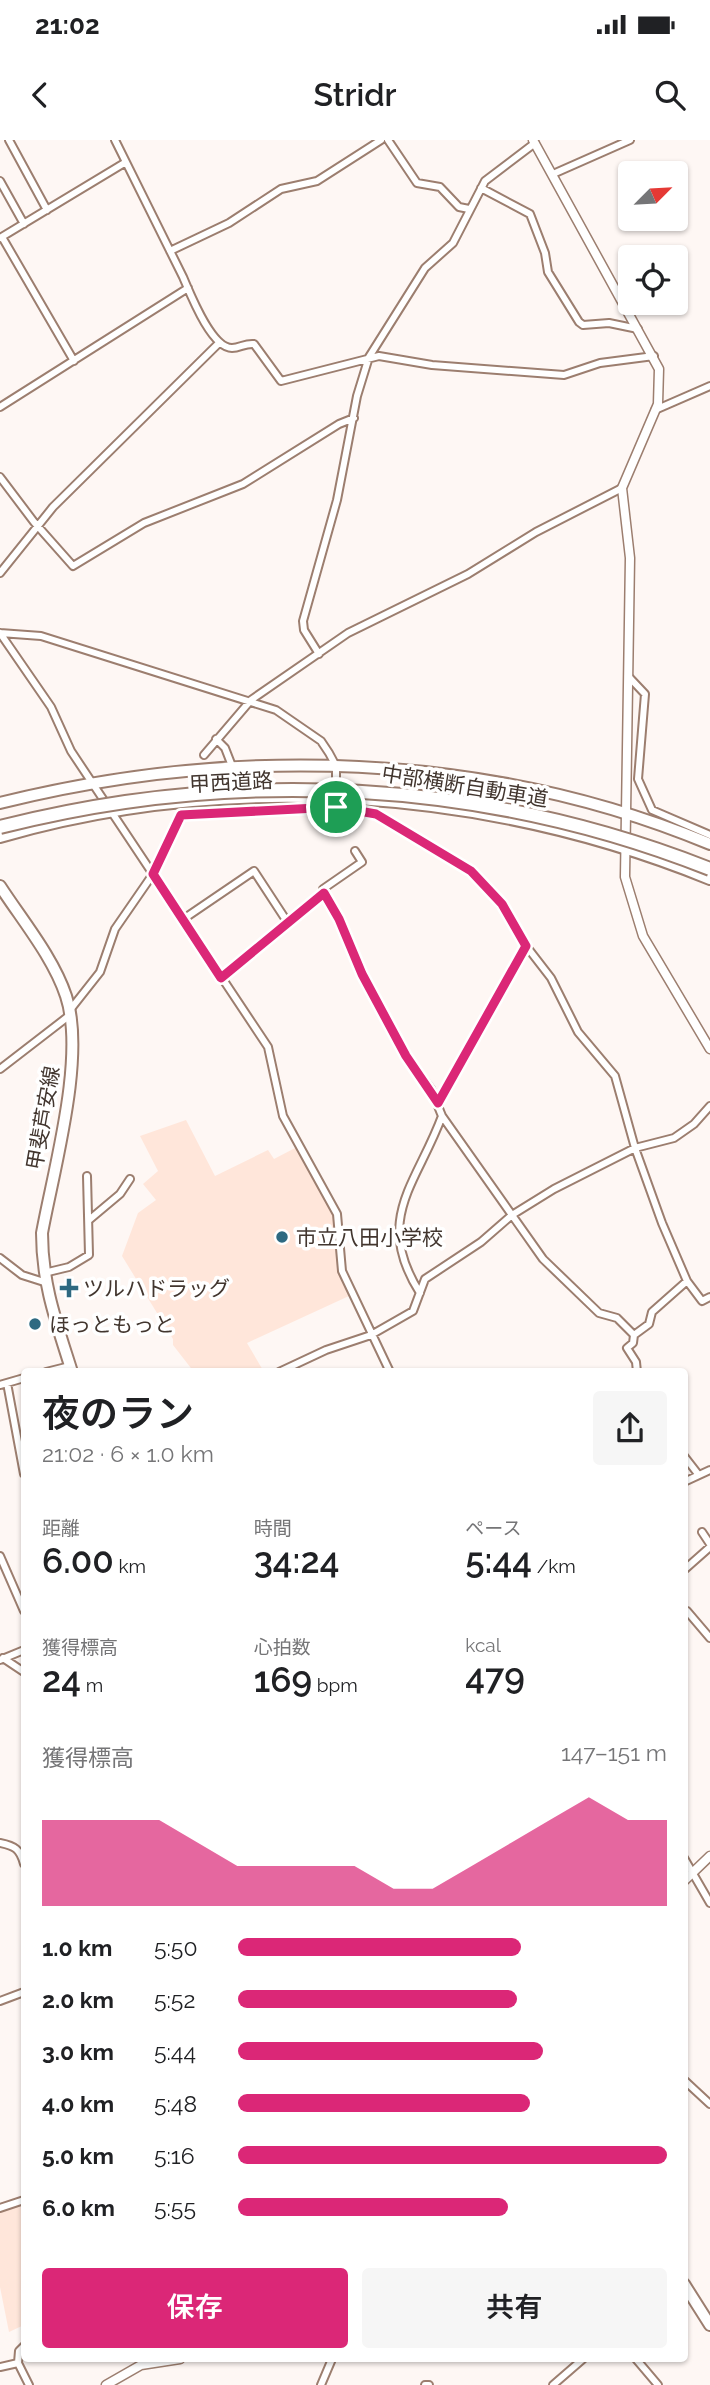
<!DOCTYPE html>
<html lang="ja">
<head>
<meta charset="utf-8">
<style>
  :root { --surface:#fff; --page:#f6f6f6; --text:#202124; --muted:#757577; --accent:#db2777 }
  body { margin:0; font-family:Raleway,"Noto Sans JP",sans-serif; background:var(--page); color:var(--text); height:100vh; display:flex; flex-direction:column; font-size:26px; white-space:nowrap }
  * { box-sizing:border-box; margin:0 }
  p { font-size:23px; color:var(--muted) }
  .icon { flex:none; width:38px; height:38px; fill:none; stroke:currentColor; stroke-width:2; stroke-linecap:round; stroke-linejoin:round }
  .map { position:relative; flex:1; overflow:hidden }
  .details { position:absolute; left:21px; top:1228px; width:667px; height:994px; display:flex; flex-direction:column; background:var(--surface); border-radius:7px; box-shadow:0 2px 5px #0004 }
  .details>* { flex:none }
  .needle { width:46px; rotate:66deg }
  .buttons { position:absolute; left:618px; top:21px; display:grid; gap:14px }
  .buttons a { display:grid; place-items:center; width:70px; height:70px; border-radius:7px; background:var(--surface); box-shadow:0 2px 5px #0004; font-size:35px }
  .pin { position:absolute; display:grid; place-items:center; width:60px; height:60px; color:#fff; margin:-30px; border:4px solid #fff; border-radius:50%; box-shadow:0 2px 7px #0007 }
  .round { display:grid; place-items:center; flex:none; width:74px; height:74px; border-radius:7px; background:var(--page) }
  .overview { display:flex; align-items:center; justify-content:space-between; height:119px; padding:0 21px }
  h1 { font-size:38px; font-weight:600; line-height:52px }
  .figures { display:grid; grid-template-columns:repeat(3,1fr); gap:10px; height:119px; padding:7px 21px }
  .figures div { display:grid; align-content:center }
  .figures b { font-size:35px; font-weight:600 }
  .figures small { font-size:19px; font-weight:400 }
  .figures p { font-size:19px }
  .chart { height:196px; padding:14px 21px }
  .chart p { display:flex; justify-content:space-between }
  .chart svg { width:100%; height:126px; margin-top:7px; fill:var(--accent); opacity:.7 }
  .action { display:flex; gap:14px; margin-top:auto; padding:14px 21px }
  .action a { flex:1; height:80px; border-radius:7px; background:var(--accent); color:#fff; font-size:28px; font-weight:600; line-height:80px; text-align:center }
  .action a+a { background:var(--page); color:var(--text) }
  ul { padding:0 21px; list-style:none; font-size:23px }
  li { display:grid; grid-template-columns:112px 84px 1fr; align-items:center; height:52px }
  li i { height:18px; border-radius:9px; background:var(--accent) }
  .status { display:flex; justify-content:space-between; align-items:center; height:49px; padding:0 35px; background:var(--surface); direction:ltr }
  .status svg { height:19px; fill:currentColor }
  header { display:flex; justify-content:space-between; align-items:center; height:91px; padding:0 21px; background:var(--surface); font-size:32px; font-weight:600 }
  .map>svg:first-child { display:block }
  .built { fill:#ffe6da }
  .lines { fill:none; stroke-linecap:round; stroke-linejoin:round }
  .minor-casing { stroke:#9c7e6f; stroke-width:10 }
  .tertiary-casing { stroke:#9c7e6f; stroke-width:11 }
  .primary-casing { stroke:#9c7e6f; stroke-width:14 }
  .trunk-casing { stroke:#9c7e6f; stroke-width:14 }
  .minor { stroke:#fff; stroke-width:6 }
  .tertiary { stroke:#fff; stroke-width:8 }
  .primary { stroke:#fff; stroke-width:10 }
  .trunk { stroke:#fff; stroke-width:10 }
  .motorway-bridge-casing { stroke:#9c7e6f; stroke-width:16; stroke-linecap:butt }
  .motorway-bridge { stroke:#fff; stroke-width:12 }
  .route-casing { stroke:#fff; stroke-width:14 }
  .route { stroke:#db2777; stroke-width:9 }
  .poi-dot { fill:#2e6981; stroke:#fff; stroke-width:2.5 }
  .labels { text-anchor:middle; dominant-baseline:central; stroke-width:7; stroke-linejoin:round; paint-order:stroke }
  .street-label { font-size:21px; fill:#42362f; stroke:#fff }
  .poi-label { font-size:21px; fill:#42362f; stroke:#fff; text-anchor:start }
</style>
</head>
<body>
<div class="status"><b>21:02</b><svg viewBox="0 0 49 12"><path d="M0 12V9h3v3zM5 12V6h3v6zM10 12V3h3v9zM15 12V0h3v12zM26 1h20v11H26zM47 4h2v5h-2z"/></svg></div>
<header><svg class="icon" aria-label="back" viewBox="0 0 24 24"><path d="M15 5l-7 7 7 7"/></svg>Stridr<svg class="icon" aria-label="search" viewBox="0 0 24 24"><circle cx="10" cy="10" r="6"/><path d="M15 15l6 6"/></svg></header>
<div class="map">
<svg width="710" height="2245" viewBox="0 0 710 2245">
  <rect width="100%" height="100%" fill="#fef7f4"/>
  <path class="built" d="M186,980L215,1036L268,1010L274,1019L297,1007L335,1076L338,1132L349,1156L247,1203L264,1232H194L173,1205V1199L122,1116L138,1073L156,1060L143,1044L158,1031L140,996Z
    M24,2064V2185L9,2192L0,2147V2072Z"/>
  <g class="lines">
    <defs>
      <path id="minor" d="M9,0L47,70
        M115,0L183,137C190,153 211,208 232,208C240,208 245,203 254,204L281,241L379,216L432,225L564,235L600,223L654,216
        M388,0L417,43L440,47L459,67L469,69
        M553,34L630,0
        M0,41L24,84
        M481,48L530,74L545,113L548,132L579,182L583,185L609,183L638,189
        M2,97L74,221
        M0,98L126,22
        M170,111L229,83L281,49L317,41L381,0
        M0,267L188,148
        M655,270L710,246
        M0,337L34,382L73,426L144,383L243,344L339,284L354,278
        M0,433L53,367L219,203
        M0,493L51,567L71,611L268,907L283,976L337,1074L342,1131L390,1232
        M0,493L41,496L276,570L321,601L329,613L336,626V652
        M319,514L304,490L303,481L337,360L357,256L369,217L425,128L453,103L485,41L535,3
        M628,536L645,554L638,639L652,670L710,695
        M216,599L225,608L232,626
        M204,615L251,560L348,493L468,434L536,392L622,348
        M355,711L362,722L323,749L324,753L339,779L361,833L406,916L431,949L442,976L543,1119L599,1173L617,1178L634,1195
        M182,780L254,731L288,783
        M221,839L324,753
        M70,870L100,832L115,789L153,734L181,675L336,667L376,674L471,731L502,764L527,807L551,838L578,892L615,936L635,1008L662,1083L687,1141L702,1161L710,1157
        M0,929L70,875
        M438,963L526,806
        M89,1080L120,1054L130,1039
        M0,1118L22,1135L44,1142
        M44,1133L69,1127L89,1115L87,1036
        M420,1153C373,1079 417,1044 442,976
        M46,1232L70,1226
        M279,1232L326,1210L371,1195L413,1171L425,1139L481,1102L512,1075L554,1049L635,1008L674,998L694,984L710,966
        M637,1232L636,1222L627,1208L633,1203L634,1195L649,1184L652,1172L687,1141
        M7,1243L24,1334
        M0,1245L24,1238
        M684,1316L698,1334
        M684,1342L710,1330
        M702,1392L710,1404
        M0,1416L24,1471
        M684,1430L710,1407
        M687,1471L710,1498
        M3,1518L24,1532
        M0,1520L24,1510
        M0,1703C15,1706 20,1709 24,1724
        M684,1718L710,1763
        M0,1861L24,1852
        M684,1940L710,1964
        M0,2068L24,2060
        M24,2206L19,2211L18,2223L29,2245
        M636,2219L658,2245
        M0,2227L18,2223
        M321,2245L332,2219
        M425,2245H429
        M553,2245L583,2219"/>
      <path id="tertiary" d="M533,0L659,229L658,264L622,348L630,418L625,737L643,796L710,909
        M684,1741L710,1716
        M106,2245L141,2225L180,2219"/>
      <path id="primary" d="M0,746C22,780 53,817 66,856C86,916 54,1028 42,1093C42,1145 57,1184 72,1232
        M684,2144L710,2185"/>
      <path id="trunk" d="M0,663C233,605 487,611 710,704
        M0,697C231,630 488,649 710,739"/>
    </defs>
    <use href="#minor" class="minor-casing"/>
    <use href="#tertiary" class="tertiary-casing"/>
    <use href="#primary" class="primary-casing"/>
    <use href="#trunk" class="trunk-casing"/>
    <use href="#minor" class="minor"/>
    <use href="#tertiary" class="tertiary"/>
    <use href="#primary" class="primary"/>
    <use href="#trunk" class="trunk"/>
    <defs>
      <path id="motorway-bridge" d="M0,687C236,627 483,639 710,729"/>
    </defs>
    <use href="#motorway-bridge" class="motorway-bridge-casing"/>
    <use href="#motorway-bridge" class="motorway-bridge"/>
  </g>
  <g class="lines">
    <defs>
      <path id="route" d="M336,667L376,674L471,731L502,764L526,806L438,963L406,916L362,834L339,779L324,753L221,838L153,734L181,675Z"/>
    </defs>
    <use href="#route" class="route-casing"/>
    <use href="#route" class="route"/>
  </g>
  <g class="poi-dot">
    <circle cx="282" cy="1097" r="7"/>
    <path d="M65.5 1137.5h7v7h7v7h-7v7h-7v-7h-7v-7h7z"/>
    <circle cx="35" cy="1184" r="7"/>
  </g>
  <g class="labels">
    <g class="street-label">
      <text transform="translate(231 642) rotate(-3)">甲西道路</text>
      <text transform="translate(465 646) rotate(9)">中部横断自動車道</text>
      <text transform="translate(43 978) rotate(-80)">甲斐芦安線</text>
    </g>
    <g class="poi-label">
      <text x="296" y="1097">市立八田小学校</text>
      <text x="83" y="1148">ツルハドラッグ</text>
      <text x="49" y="1184">ほっともっと</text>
    </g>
  </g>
</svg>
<div class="buttons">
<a><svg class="needle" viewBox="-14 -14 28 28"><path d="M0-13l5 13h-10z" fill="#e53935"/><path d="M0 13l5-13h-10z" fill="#757577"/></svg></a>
<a><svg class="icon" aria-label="locate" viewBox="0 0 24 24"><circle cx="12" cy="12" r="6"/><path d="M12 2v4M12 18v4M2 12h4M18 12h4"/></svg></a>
</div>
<div class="pin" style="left:336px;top:667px;background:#1e9e55"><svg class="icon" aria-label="arrive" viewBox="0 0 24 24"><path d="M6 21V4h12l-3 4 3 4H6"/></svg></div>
<section class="details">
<div class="overview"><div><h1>夜のラン</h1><p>21:02 · 6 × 1.0 km</p></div><a class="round"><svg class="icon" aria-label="share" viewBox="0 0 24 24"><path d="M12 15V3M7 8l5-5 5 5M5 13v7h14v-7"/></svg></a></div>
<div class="figures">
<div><p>距離</p><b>6.00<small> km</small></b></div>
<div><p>時間</p><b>34:24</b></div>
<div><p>ペース</p><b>5:44<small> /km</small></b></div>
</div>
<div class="figures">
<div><p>獲得標高</p><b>24<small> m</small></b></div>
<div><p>心拍数</p><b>169<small> bpm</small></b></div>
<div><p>kcal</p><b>479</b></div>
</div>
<div class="chart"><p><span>獲得標高</span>147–151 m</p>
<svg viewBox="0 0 160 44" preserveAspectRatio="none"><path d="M0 44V14L10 14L20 14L30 14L40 22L50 30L60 30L70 30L80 30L90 38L100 38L110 30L120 22L130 14L140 6L150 14L160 14V44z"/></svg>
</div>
<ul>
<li><b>1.0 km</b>5:50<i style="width:66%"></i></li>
<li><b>2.0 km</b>5:52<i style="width:65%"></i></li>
<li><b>3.0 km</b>5:44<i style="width:71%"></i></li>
<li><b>4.0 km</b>5:48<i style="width:68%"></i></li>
<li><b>5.0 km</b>5:16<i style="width:100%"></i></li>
<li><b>6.0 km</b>5:55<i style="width:63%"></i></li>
</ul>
<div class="action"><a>保存</a><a>共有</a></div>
</section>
</div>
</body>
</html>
